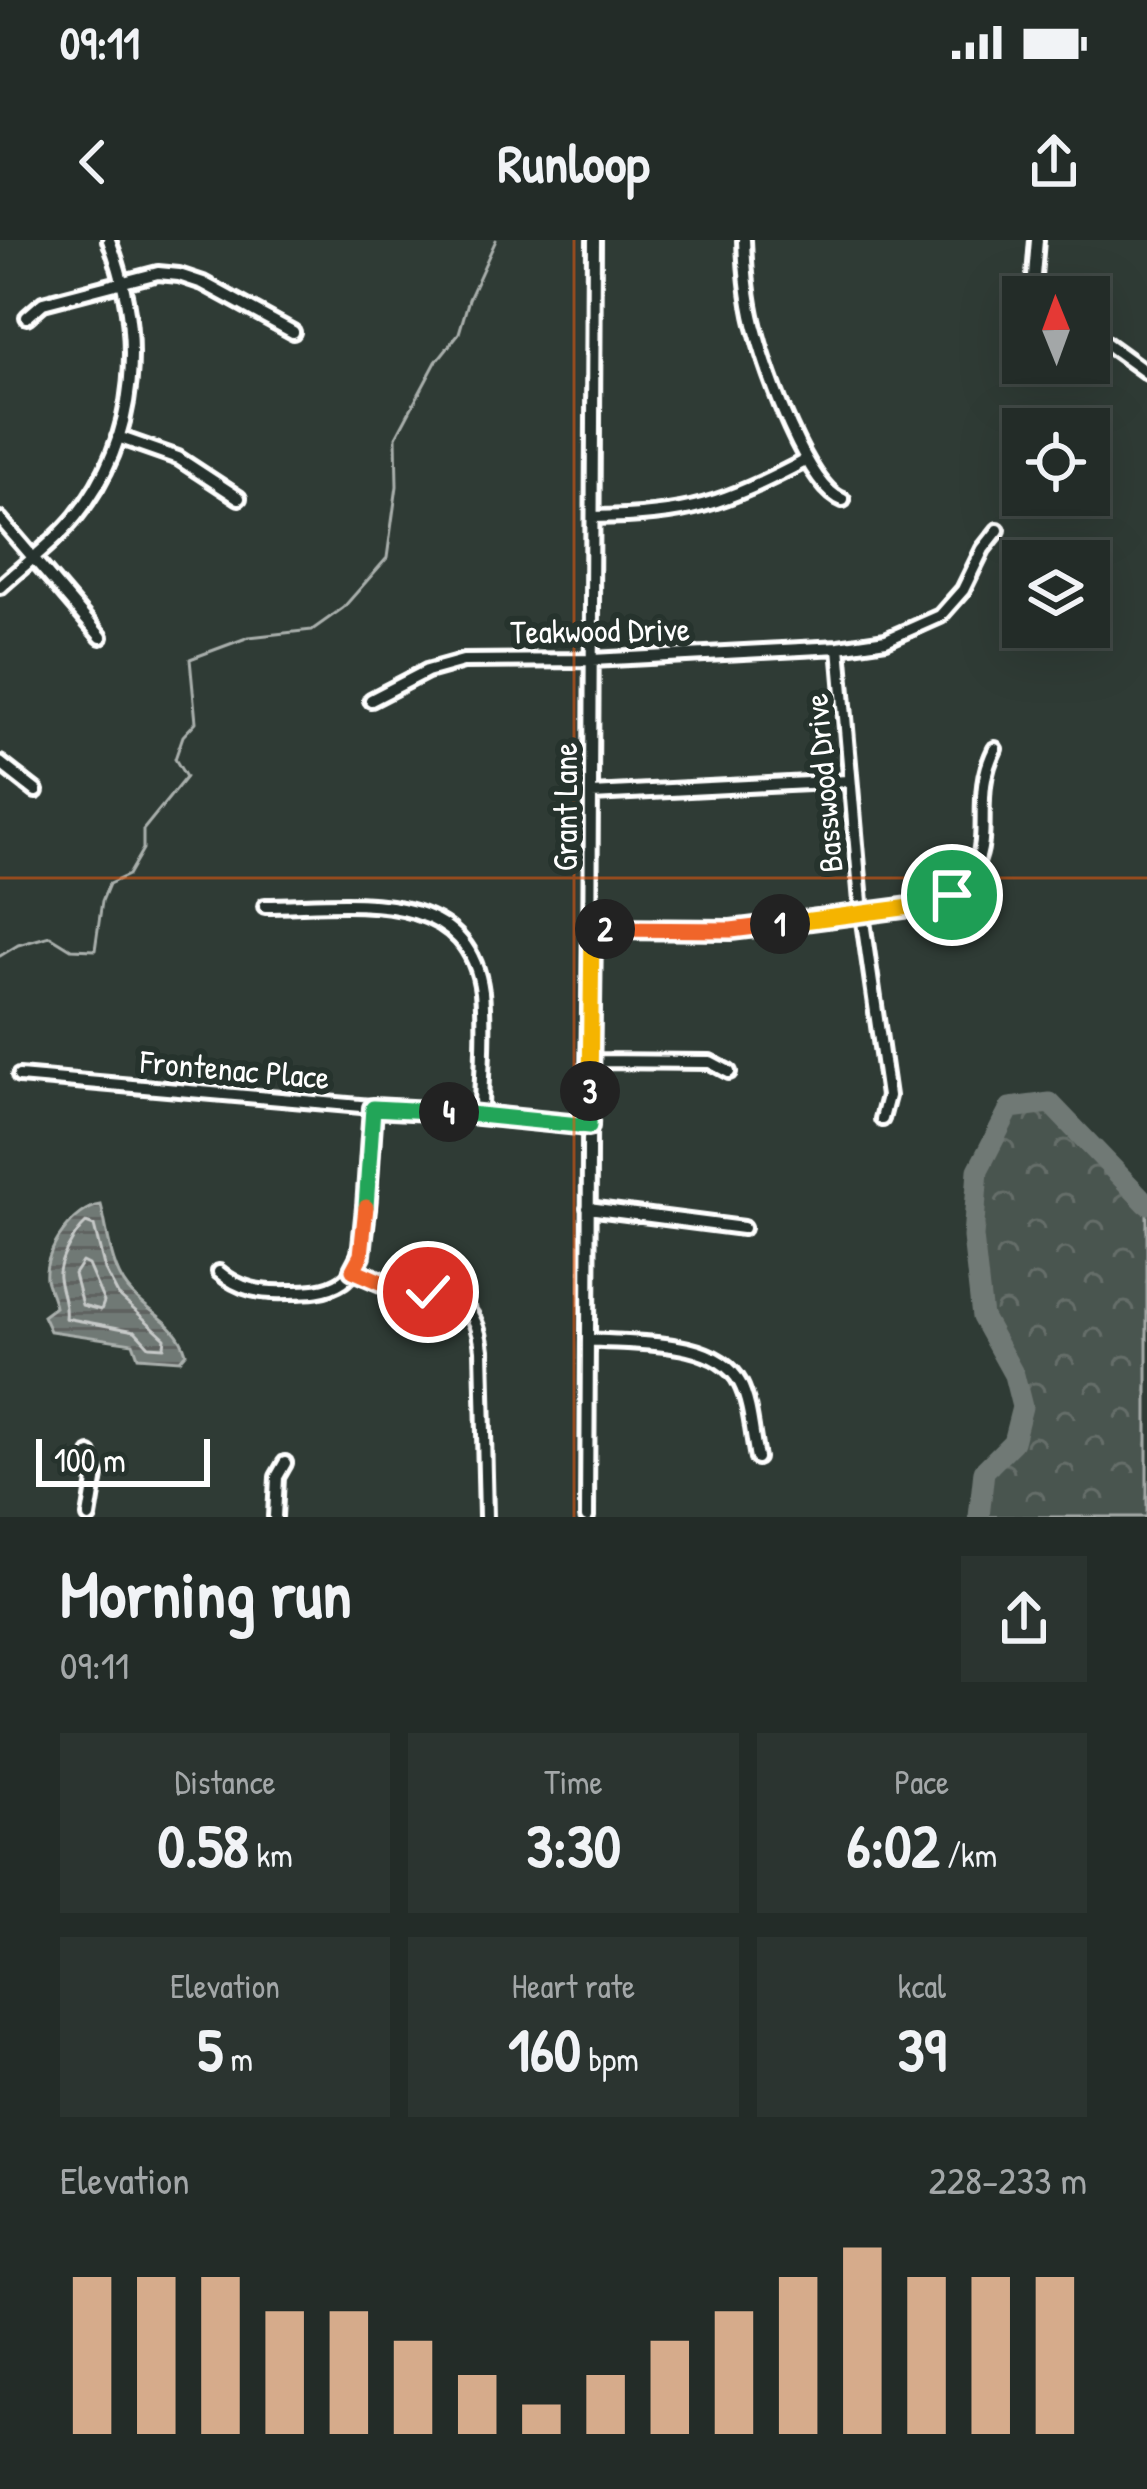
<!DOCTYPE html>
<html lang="en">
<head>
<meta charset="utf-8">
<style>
  :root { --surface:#232c28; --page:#2b3430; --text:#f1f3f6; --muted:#a3a7a8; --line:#404845; --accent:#d6ab8b }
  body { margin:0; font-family:"Patrick Hand",sans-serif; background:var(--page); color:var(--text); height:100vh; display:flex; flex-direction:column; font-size:45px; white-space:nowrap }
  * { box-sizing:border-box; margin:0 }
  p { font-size:39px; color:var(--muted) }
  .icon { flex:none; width:66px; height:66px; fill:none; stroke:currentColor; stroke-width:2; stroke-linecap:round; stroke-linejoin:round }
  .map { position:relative; height:1277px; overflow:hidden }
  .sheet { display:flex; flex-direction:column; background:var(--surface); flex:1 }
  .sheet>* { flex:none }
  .needle { width:78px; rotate:359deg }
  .fabs { position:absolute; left:1002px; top:36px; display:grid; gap:24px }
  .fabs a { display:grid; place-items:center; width:108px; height:108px; border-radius:0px; background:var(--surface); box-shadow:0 12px 48px #0002,0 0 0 3px var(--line); font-size:60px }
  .scale { position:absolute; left:36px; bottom:30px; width:174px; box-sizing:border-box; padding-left:12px; border:6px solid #fff; border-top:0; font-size:33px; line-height:42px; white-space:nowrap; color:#fff; -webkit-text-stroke:9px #26332d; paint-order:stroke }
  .pin { position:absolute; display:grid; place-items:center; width:102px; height:102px; color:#fff; margin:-51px; border:6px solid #fff; border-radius:50%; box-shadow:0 3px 12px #0007 }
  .km { position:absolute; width:60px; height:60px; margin:-30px; border-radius:50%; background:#222; color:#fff; font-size:33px; line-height:60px; text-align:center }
  .round { display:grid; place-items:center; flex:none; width:126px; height:126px; border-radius:0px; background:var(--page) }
  .summary { display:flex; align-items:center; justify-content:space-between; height:204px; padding:0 60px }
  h1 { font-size:66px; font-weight:800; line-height:90px }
  .figures { display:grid; grid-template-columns:repeat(3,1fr); gap:18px; height:204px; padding:12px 60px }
  .figures div { display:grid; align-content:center; border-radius:0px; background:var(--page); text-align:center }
  .figures b { font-size:60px; font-weight:800 }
  .figures small { font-size:33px; font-weight:400 }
  .figures p { font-size:33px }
  .chart { height:336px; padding:24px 60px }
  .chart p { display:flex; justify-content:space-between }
  .chart svg { width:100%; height:216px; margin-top:12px; stroke:var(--accent); stroke-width:6 }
  .status { display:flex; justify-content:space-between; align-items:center; height:84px; padding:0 60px; background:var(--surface); direction:ltr }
  .status svg { height:33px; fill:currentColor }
  header { display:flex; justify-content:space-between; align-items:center; height:156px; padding:0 60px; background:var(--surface); font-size:54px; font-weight:800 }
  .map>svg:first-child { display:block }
  .forest { fill:url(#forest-crowns); stroke:#a4aaa7; stroke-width:3 }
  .water { fill:url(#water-rules); stroke:#a9afac; stroke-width:3 }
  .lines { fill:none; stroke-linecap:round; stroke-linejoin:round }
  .shore { stroke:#c6c9c8; stroke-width:3 }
  .stream { stroke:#a9afac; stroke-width:3 }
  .river { stroke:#707975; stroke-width:21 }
  .street-casing { stroke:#fff; stroke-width:20 }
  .street { stroke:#26332d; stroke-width:10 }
  .split-1-casing { stroke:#fff; stroke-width:24 }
  .split-2-casing { stroke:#fff; stroke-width:24 }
  .split-3-casing { stroke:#fff; stroke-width:24 }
  .split-4-casing { stroke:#fff; stroke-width:24 }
  .split-5-casing { stroke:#fff; stroke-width:24 }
  .split-6-casing { stroke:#fff; stroke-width:24 }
  .split-1 { stroke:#f5b400; stroke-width:15 }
  .split-2 { stroke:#f0652b; stroke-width:15 }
  .split-3 { stroke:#f5b400; stroke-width:15 }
  .split-4 { stroke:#22a559; stroke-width:15 }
  .split-5 { stroke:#22a559; stroke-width:15 }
  .split-6 { stroke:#f0652b; stroke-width:15 }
  .grid { fill:none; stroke:#e8590c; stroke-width:3; stroke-opacity:0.55 }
  .labels { text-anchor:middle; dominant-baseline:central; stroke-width:12; stroke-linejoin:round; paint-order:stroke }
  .street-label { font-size:33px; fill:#fff; stroke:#26332d }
</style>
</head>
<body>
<div class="status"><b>09:11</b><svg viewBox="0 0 49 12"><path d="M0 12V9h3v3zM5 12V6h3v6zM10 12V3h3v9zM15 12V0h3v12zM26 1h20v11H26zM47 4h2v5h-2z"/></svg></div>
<header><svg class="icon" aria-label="back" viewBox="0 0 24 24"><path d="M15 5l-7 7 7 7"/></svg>Runloop<svg class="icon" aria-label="share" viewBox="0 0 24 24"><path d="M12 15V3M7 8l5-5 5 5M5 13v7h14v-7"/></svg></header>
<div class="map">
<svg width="1147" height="1277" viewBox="0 0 1147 1277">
  <defs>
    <pattern id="forest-crowns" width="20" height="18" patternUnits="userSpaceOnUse" patternTransform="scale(3)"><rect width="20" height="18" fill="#4a544f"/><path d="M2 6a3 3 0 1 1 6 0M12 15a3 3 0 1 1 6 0" fill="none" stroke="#656e69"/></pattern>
    <pattern id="water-rules" width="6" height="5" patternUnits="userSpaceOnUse" patternTransform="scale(3)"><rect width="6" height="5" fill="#707975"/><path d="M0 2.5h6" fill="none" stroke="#5e6260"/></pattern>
  </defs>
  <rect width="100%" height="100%" fill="#2f3b35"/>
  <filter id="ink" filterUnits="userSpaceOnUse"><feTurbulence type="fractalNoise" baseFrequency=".00833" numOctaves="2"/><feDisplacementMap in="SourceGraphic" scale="24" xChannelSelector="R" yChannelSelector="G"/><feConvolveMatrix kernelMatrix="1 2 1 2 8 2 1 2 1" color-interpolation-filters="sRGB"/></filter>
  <g filter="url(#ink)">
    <path class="forest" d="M1050,863L1147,964V1277H980L984,1231L1013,1202L1022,1167L1014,1135L982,1077L973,997L978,930L1010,868Z"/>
    <path class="water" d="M101,965C108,991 110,1027 128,1049C147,1073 177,1081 186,1113L180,1120L138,1117L133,1103L50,1091L43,1076L55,1067C53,1057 48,1048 46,1039C43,1011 75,968 101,965Z"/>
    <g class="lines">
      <path class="shore" d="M86,983L94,986L105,1030L118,1055L165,1098L164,1107L149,1106L135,1091L65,1078C67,1063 61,1053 59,1038C57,1022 75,993 86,983Z
        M82,1022L88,1025L104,1062L101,1070L82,1065L74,1034Z"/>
      <path class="stream" d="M0,716L18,705L50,696L71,709L95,710L102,661L109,644L128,635L143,609V590L186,537L175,519L183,496L196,482L190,419L249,397L312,390L343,368L387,318L397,246L396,197L436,122L459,93L469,59L496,0"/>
      <path class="river" d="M979,1277L984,1231L1013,1202L1022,1167L1014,1135L982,1077L973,997L978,930L1010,868L1050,863L1147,964"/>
      <defs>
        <path id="street" d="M744,0C745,31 748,65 757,95C767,133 807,247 843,260
          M1037,0L1034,36L1043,57
          M27,77L43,63L158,33L179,35L203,43L293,92
          M1089,91L1147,133
          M118,197L178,218L239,258
          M593,277C688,276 723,264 807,220
          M0,279L101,397
          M0,347C25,324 55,302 76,276C140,197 144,91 109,0
          M839,407L862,674L888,856L882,879
          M371,460L427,431L463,421L592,420L839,407L886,400L940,376L963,350L983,309L998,290
          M0,523L36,551
          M592,554L848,541
          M265,666C345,666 468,643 482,752C486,791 481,834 481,874
          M592,689L731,690L926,665C1017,628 962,573 995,509
          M591,821L710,822L729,832
          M19,836L589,886
          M588,968L743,988
          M353,1030C368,1036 384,1045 399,1048C447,1059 475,1051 482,1110L486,1277
          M219,1032C240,1050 261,1053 288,1052C307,1052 327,1052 343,1041C374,1019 370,906 373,868
          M588,1100C632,1104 716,1097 740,1143C751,1164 752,1194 757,1218
          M89,1277L96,1235L90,1214
          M275,1277L277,1237L285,1223
          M587,1277L594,0"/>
      </defs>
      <use href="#street" class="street-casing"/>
      <use href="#street" class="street"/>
    </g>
  </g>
  <g class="lines" filter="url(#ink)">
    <defs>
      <path id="split-1" d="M780,684L926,665L952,655"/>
      <path id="split-2" d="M605,689L731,690L780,684"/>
      <path id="split-3" d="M590,851L592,689H605"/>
      <path id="split-4" d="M449,872L589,886L590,851"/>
      <path id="split-5" d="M366,967L373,868L449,872"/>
      <path id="split-6" d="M366,967L361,1015L353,1030L395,1048L428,1052"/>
    </defs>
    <use href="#split-1" class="split-1-casing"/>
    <use href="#split-2" class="split-2-casing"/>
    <use href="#split-3" class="split-3-casing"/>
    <use href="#split-4" class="split-4-casing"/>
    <use href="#split-5" class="split-5-casing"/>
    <use href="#split-6" class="split-6-casing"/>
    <use href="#split-1" class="split-1"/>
    <use href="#split-2" class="split-2"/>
    <use href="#split-3" class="split-3"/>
    <use href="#split-4" class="split-4"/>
    <use href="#split-5" class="split-5"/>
    <use href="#split-6" class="split-6"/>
  </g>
  <path class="grid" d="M574,0V1277M0,638H1147"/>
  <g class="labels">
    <g class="street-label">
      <text transform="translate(600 390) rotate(-1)">Teakwood Drive</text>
      <text transform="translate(823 543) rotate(-95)">Basswood Drive</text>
      <text transform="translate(565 567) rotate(-90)">Grant Lane</text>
      <text transform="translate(235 829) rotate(5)">Frontenac Place</text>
    </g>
  </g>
</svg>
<div class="fabs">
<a><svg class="needle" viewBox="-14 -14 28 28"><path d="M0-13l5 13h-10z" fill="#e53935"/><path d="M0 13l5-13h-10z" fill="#a3a7a8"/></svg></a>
<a><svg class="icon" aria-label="locate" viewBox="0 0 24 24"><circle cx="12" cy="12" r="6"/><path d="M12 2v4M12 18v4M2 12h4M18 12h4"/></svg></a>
<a><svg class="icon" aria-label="layers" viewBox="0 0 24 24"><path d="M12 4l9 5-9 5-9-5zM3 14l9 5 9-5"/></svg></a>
</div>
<div class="scale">100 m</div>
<div class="pin" style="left:952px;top:655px;background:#1e9e55"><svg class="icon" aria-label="arrive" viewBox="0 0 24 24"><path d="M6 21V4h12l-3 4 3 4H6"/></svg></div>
<div class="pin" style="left:428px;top:1052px;background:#d93025"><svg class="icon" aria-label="check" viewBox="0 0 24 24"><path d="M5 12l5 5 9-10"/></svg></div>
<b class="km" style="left:780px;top:684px">1</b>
<b class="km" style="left:605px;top:689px">2</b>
<b class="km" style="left:590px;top:851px">3</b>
<b class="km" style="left:449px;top:872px">4</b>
</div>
<section class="sheet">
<div class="summary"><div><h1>Morning run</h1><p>09:11</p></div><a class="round"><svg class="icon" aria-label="share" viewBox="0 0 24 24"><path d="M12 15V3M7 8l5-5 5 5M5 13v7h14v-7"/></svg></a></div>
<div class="figures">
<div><p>Distance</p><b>0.58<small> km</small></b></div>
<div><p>Time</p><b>3:30</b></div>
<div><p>Pace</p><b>6:02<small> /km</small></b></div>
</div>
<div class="figures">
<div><p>Elevation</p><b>5<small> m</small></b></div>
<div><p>Heart rate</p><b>160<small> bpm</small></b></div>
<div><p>kcal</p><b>39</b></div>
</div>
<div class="chart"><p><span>Elevation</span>228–233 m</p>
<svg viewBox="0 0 160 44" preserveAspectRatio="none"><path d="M5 44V12M15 44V12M25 44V12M35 44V19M45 44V19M55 44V25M65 44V32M75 44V38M85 44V32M95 44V25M105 44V19M115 44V12M125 44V6M135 44V12M145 44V12M155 44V12"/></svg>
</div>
</section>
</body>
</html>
